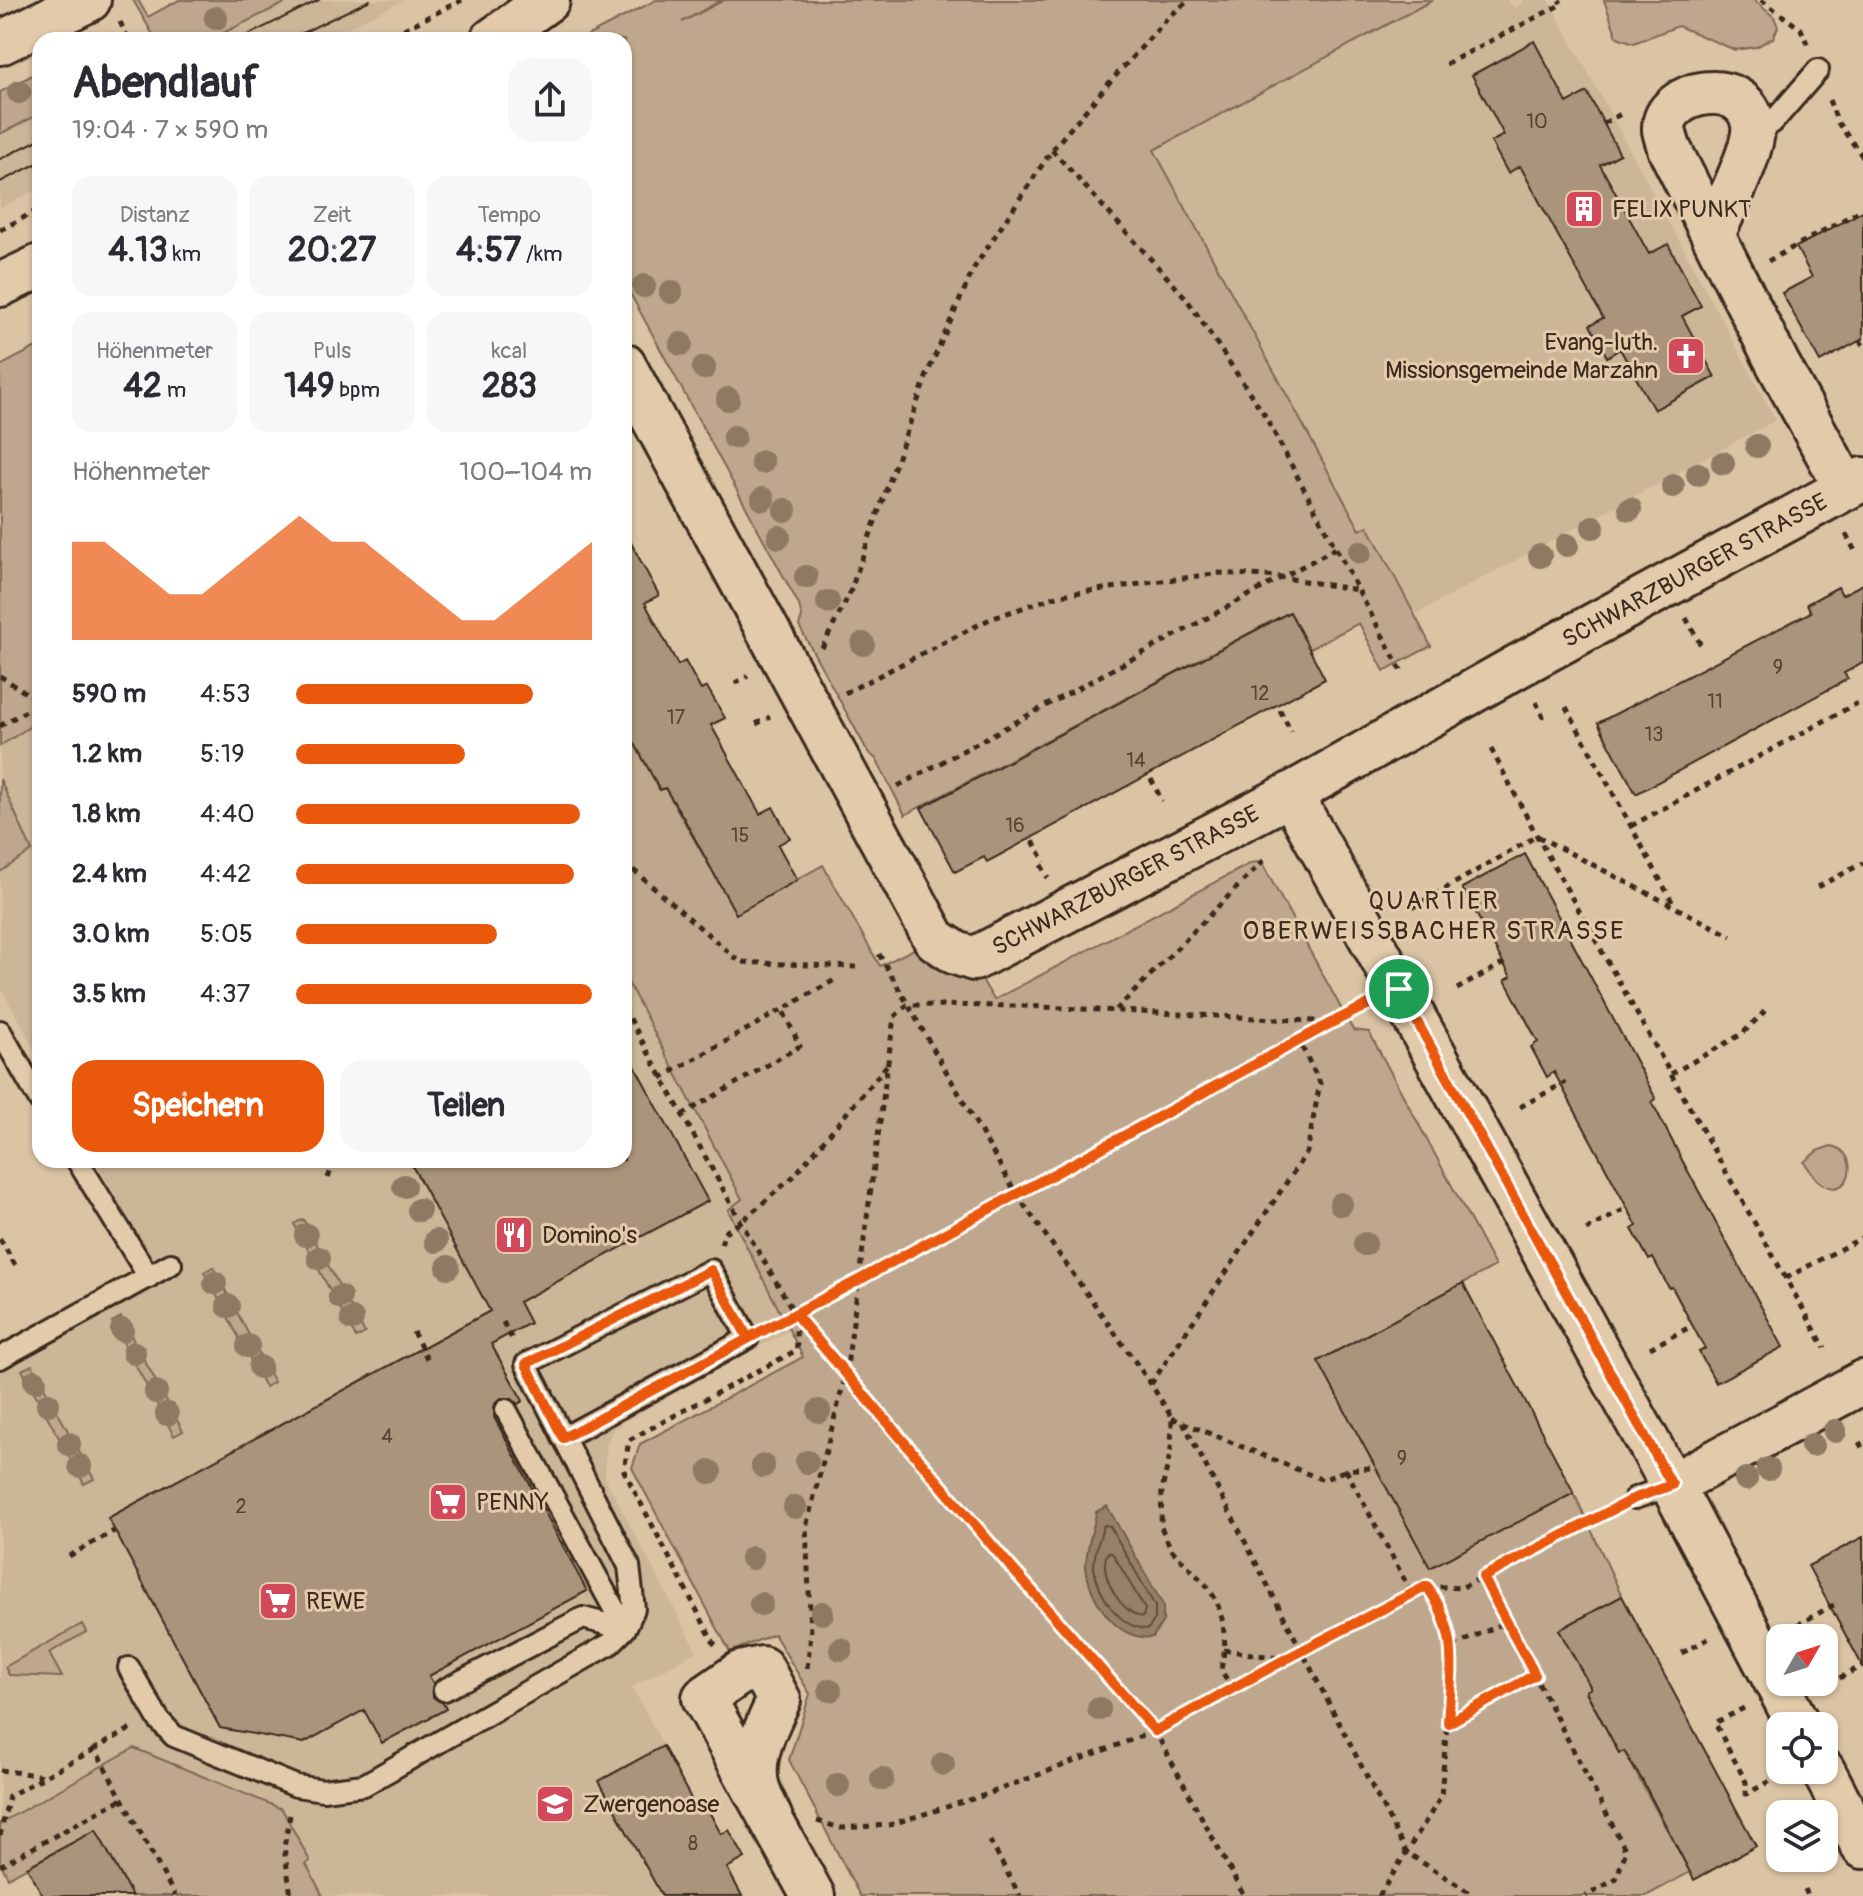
<!DOCTYPE html>
<html lang="de">
<head>
<meta charset="utf-8">
<style>
  :root { --surface:#fff; --page:#f7f7f7; --text:#2b2b33; --muted:#7c7c81; --accent:#ea580c }
  body { margin:0; font-family:Pangolin,sans-serif; background:var(--page); color:var(--text); height:100vh; display:flex; flex-direction:column; font-size:30px; white-space:nowrap }
  * { box-sizing:border-box; margin:0 }
  p { font-size:26px; color:var(--muted) }
  .icon { flex:none; width:44px; height:44px; fill:none; stroke:currentColor; stroke-width:2; stroke-linecap:round; stroke-linejoin:round }
  .map { position:relative; flex:1; overflow:hidden }
  .details { position:absolute; left:32px; top:32px; width:600px; height:1136px; display:flex; flex-direction:column; background:var(--surface); border-radius:24px; box-shadow:0 2px 6px #0004 }
  .details>* { flex:none }
  .needle { width:52px; rotate:51deg }
  .buttons { position:absolute; left:1766px; top:1624px; display:grid; gap:16px }
  .buttons a { display:grid; place-items:center; width:72px; height:72px; border-radius:16px; background:var(--surface); box-shadow:0 2px 6px #0004; font-size:40px }
  .pin { position:absolute; display:grid; place-items:center; width:68px; height:68px; color:#fff; margin:-34px; border:4px solid #fff; border-radius:50%; box-shadow:0 2px 8px #0007 }
  .round { display:grid; place-items:center; flex:none; width:84px; height:84px; border-radius:24px; background:var(--page) }
  .headline { display:flex; align-items:center; justify-content:space-between; height:136px; padding:0 40px }
  h1 { font-size:44px; font-weight:800; line-height:60px }
  .metrics { display:grid; grid-template-columns:repeat(3,1fr); gap:12px; height:136px; padding:8px 40px }
  .metrics div { display:grid; align-content:center; border-radius:20px; background:var(--page); text-align:center }
  .metrics b { font-size:34px; font-weight:800 }
  .metrics small { font-size:22px; font-weight:400 }
  .metrics p { font-size:22px }
  .chart { height:224px; padding:16px 40px }
  .chart p { display:flex; justify-content:space-between }
  .chart svg { width:100%; height:144px; margin-top:8px; fill:var(--accent); opacity:.7 }
  .action { display:flex; gap:16px; margin-top:auto; padding:16px 40px }
  .action a { flex:1; height:92px; border-radius:24px; background:var(--accent); color:#fff; font-size:32px; font-weight:800; line-height:92px; text-align:center }
  .action a+a { background:var(--page); color:var(--text) }
  ul { padding:0 40px; list-style:none; font-size:26px }
  li { display:grid; grid-template-columns:128px 96px 1fr; align-items:center; height:60px }
  li i { height:20px; border-radius:10px; background:var(--accent) }
  .map>svg:first-child { display:block }
  .built { fill:#ccb698 }
  .green { fill:#bea78c; stroke:#7c6855; stroke-width:2 }
  .water { fill:#96806a; stroke:#725e4c; stroke-width:2 }
  .lines { fill:none; stroke-linecap:round; stroke-linejoin:round }
  .shore { stroke:#5f4c3c; stroke-width:2 }
  .building { fill:#aa947b; stroke:#3b2a1e; stroke-width:2 }
  .service-casing { stroke:#3b2a1e; stroke-width:26 }
  .minor-casing { stroke:#3b2a1e; stroke-width:48 }
  .path { stroke:#3b2a1e; stroke-width:5; stroke-dasharray:6 6; stroke-linecap:butt }
  .service { stroke:#e2caaa; stroke-width:20 }
  .minor { stroke:#e2caaa; stroke-width:42 }
  .tram { stroke:#3b2a1e; stroke-width:2 }
  .tree { fill:#8e7a63 }
  .route-casing { stroke:#fff; stroke-width:16 }
  .route { stroke:#ea580c; stroke-width:10 }
  .labels { text-anchor:middle; dominant-baseline:central; stroke-width:6; stroke-linejoin:round; paint-order:stroke }
  .number-label { font-size:20px; fill:#574435 }
  .poi-label { font-size:24px; fill:#3b2a1e; stroke:#e2caaa; text-anchor:start }
  .street-label { font-size:24px; fill:#3b2a1e; stroke:#e2caaa }
  .neighbourhood-label { font-size:26px; letter-spacing:2px; fill:#3b2a1e; stroke:#e2caaa }
</style>
</head>
<body>
<div class="map">
<svg width="1863" height="1896" viewBox="0 0 1863 1896">
  <rect width="100%" height="100%" fill="#dbc4a4"/>
  <filter id="ink" filterUnits="userSpaceOnUse"><feTurbulence type="fractalNoise" baseFrequency=".0125" numOctaves="2"/><feDisplacementMap in="SourceGraphic" scale="16" xChannelSelector="R" yChannelSelector="G"/><feConvolveMatrix kernelMatrix="1 2 1 2 8 2 1 2 1" color-interpolation-filters="sRGB"/></filter>
  <g filter="url(#ink)">
    <path class="built" d="M291,0H404L323,40H209Z
      M1433,0H1508L1515,9L1524,0H1549L1776,420L1414,615L1368,527L1360,531L1154,150Z
      M40,114V188L0,208V134Z
      M40,720V1059L0,986V872L32,851L0,779V746Z
      M624,975L742,1200L728,1211L788,1331L626,1420L614,1429L607,1443L605,1462V1478L697,1651L632,1687L744,1896H323L305,1864L310,1861L134,1748L0,1823V1370L161,1282L95,1160H624Z"/>
    <path class="green" d="M133,0H138L148,17L179,0H291L209,40H156Z
      M656,0H721L682,22L724,0H1433L1154,150L1360,530L1368,526L1431,646L1384,671L1359,623L1309,649L1289,612L905,815L876,759L868,752L799,626L802,617L799,605L624,282V40H579Z
      M1604,0H1754L1774,17L1778,27L1773,38L1756,47L1735,50L1678,26L1634,43L1617,37Z
      M40,71V114L0,134V92Z
      M40,345V720L0,746V366Z
      M624,706L627,729L660,790L665,788L736,913L823,865L880,966L916,948C936,974 948,979 980,976L994,1000L1251,863L1257,862L1263,865L1353,1030L1369,1032L1495,1266L1319,1361L1574,1493L1622,1596L1559,1630L1593,1688L1586,1692L1619,1753L1624,1751L1690,1872L1646,1896H860L789,1760L810,1694L774,1634L730,1652L632,1468L640,1444L803,1357L728,1210L742,1199L624,975Z
      M0,779L32,851L0,872Z
      M1831,1146C1863,1151 1850,1205 1820,1182C1813,1177 1809,1168 1804,1162L1817,1151Z
      M303,1219L365,1333L356,1338L294,1224Z
      M213,1267L274,1382L265,1387L204,1272Z
      M121,1317L183,1431L174,1436L112,1322Z
      M32,1365L94,1479L84,1484L22,1370Z
      M82,1624L86,1632L49,1653L62,1677L9,1675L5,1667Z
      M134,1748L282,1809L310,1861L306,1864L323,1896H125L130,1892L96,1830L8,1878L0,1862V1823Z"/>
    <path class="water" d="M1107,1506L1163,1605V1621L1153,1637C1117,1642 1089,1599 1086,1567C1085,1551 1094,1529 1096,1512Z"/>
    <g class="lines">
      <path class="shore" d="M1104,1525L1110,1526L1155,1606V1619L1148,1629C1119,1628 1098,1595 1094,1568C1093,1555 1100,1537 1104,1525Z
        M1108,1552L1113,1554L1145,1609L1143,1617C1121,1614 1096,1572 1108,1552Z"/>
    </g>
    <path class="building" d="M1534,41L1567,103L1587,92L1620,154L1600,165L1649,254L1668,244L1701,306L1682,316L1715,377L1654,410L1620,349L1607,357L1590,325L1603,318L1520,166L1508,173L1491,142L1504,135L1472,75Z
      M1863,211V339L1820,362L1782,293L1812,277L1796,247Z
      M624,530L659,595L645,603L678,665L685,661L701,690L707,687L725,718L711,725L760,814L773,807L790,838L778,845L797,880L736,914L683,817L665,788L660,790L624,724Z
      M1863,584V663L1844,673L1848,679L1636,794L1598,723L1811,612L1807,604L1838,587L1842,595Z
      M1290,612L1325,679L987,862L984,857L955,872L921,808Z
      M1525,854L1656,1099L1652,1102L1683,1162L1783,1347L1716,1383L1699,1352L1705,1349L1672,1287L1669,1288L1653,1258L1649,1260L1632,1229L1637,1226L1554,1072L1547,1077L1531,1047L1538,1042L1505,980L1511,977L1462,888Z
      M624,1046L708,1201L519,1302L530,1323L491,1344L523,1401L518,1404L512,1399L501,1398L495,1404L494,1417L587,1591L429,1676L433,1683V1697L443,1703L446,1709L382,1743L364,1710L304,1743L220,1728L108,1518L490,1311L409,1160H624Z
      M1463,1283L1574,1493L1430,1568L1318,1361Z
      M1863,1537V1667L1808,1566Z
      M1622,1596L1756,1846L1694,1880L1642,1780L1624,1751L1619,1753L1586,1691L1591,1688L1559,1630Z
      M663,1746L696,1808L705,1804L721,1834L729,1830L745,1858L727,1868L742,1896H662L599,1781Z
      M96,1830L132,1896H43L27,1867Z"/>
    <g class="lines">
      <defs>
        <path id="service" d="M1754,127L1772,123L1818,70
          M0,1031L40,1101
          M77,1160L149,1277
          M0,1358L171,1264
          M506,1410L625,1629
          M1635,1498L1672,1485
          M129,1668L159,1720L174,1736L296,1786L323,1790L364,1785L610,1644L625,1629L634,1609L629,1566L526,1364L711,1270L748,1338L563,1438
          M444,1690L583,1618L625,1629"/>
        <g id="minor">
          <path d="M492,40L548,0"/>
          <path d="M0,43L89,0"/>
          <path d="M1713,235C1723,211 1756,148 1753,125C1746,74 1662,90 1664,130C1665,136 1668,143 1669,148L1778,364L1846,488"/>
          <path d="M0,285L40,266"/>
          <path id="s1" d="M624,365L935,939L956,953L974,959L1291,794L1518,666L1863,479"/>
          <path d="M1291,794L1672,1485L1799,1726"/>
          <path d="M1672,1485L1863,1382"/>
          <path d="M1823,1770L1863,1847"/>
          <path d="M771,1819C767,1809 761,1798 758,1788C749,1760 767,1725 779,1700L762,1668L740,1673L704,1698L813,1896"/>
        </g>
      </defs>
      <use href="#service" class="service-casing"/>
      <use href="#minor" class="minor-casing"/>
      <path class="path" d="M1761,0L1801,29L1808,46
        M120,22L129,40
        M382,40L462,0
        M1446,64L1562,4L1559,0
        M1829,100L1838,123L1863,157
        M1604,123L1621,114
        M1052,150L1186,298L1264,414L1402,672
        M0,230L40,209
        M1768,261L1863,209
        M1860,341L1863,345
        M1846,534L1855,551
        M1686,618L1703,649
        M822,648L849,595L928,372L974,268L1052,150L1108,84L1169,17L1189,0
        M0,676L40,702
        M735,683L748,676
        M845,693L990,619L1060,595L1220,573L1281,577L1358,590
        M1536,702L1544,719
        M1566,707L1675,907
        M1280,710L1291,732
        M756,724L770,717
        M0,726L40,703
        M1491,749L1537,836L1825,1348
        M1151,779L1162,801
        M898,786L1336,548
        M1631,826L1863,700
        M1033,841L1045,862
        M624,862L740,962L856,967
        M1041,865L1048,878
        M1818,887L1863,863
        M1413,907L1537,836L1731,936
        M879,954L1017,1195L1151,1384L1172,1418L1171,1449L1162,1490L1161,1527L1171,1549L1208,1587L1217,1602L1223,1622L1225,1646L1221,1670L1232,1688
        M1457,989L1504,963
        M624,1008L741,1222L795,1314L1009,1565L1155,1731L1244,1896
        M1116,1010L1267,857
        M1671,1074L1742,1034L1768,1008
        M661,1078L838,978
        M1520,1107L1566,1082
        M682,1115L800,1046L782,1009
        M328,1178L335,1160
        M1586,1230L1627,1208
        M0,1239L18,1270
        M721,1244L725,1232L741,1222L794,1176L887,1065
        M1786,1278L1863,1237
        M503,1322L512,1339
        M773,1325L1363,1007
        M413,1332L429,1362
        M1650,1348L1692,1326
        M1151,1384L1307,1152L1320,1083L1299,1041
        M1172,1418L1323,1480L1346,1470
        M1183,1422L1406,1852L1467,1891L1470,1896
        M1859,1442L1863,1449
        M1370,1468L1346,1470L1411,1592L1427,1586L1461,1588L1611,1511
        M69,1556L114,1531
        M1483,1577L1626,1851L1616,1879L1586,1896
        M1797,1625L1839,1602
        M715,1645L624,1471L629,1440L797,1350L795,1315
        M1453,1646L1507,1622
        M1224,1650L1286,1659
        M1682,1653L1710,1638
        M807,1668L811,1634L806,1527L846,1374L894,1017L907,1005L1023,1006L1333,1022
        M1829,1684L1863,1665
        M1744,1708L1715,1723L1746,1782V1794L1784,1774
        M1448,1723L1535,1675
        M130,1729L95,1749L175,1896
        M0,1770L43,1776
        M290,1815L284,1847L291,1896
        M817,1821L841,1828L889,1825L982,1796L1155,1731L1411,1592
        M0,1836L9,1796L95,1749
        M990,1841L1020,1896
        M0,1866L122,1799
        M1805,1889L1808,1896
        M1379,1896L1441,1797L1453,1646L1441,1605L1427,1586"/>
      <use href="#service" class="service"/>
      <use href="#minor" class="minor"/>
      <path class="tram" d="M238,40L319,0
        M288,40L370,0
        M0,159L40,139
        M0,182L40,162"/>
    </g>
    <g class="tree">
      <circle cx="216" cy="18" r="12"/>
      <circle cx="19" cy="92" r="12"/>
      <circle cx="644" cy="286" r="12"/>
      <circle cx="671" cy="292" r="12"/>
      <circle cx="681" cy="344" r="12"/>
      <circle cx="704" cy="368" r="12"/>
      <circle cx="728" cy="399" r="12"/>
      <circle cx="734" cy="437" r="12"/>
      <circle cx="1757" cy="446" r="12"/>
      <circle cx="762" cy="462" r="12"/>
      <circle cx="1723" cy="463" r="12"/>
      <circle cx="1698" cy="474" r="12"/>
      <circle cx="1673" cy="486" r="12"/>
      <circle cx="763" cy="499" r="12"/>
      <circle cx="1630" cy="509" r="12"/>
      <circle cx="785" cy="510" r="12"/>
      <circle cx="1593" cy="527" r="12"/>
      <circle cx="779" cy="537" r="12"/>
      <circle cx="1567" cy="545" r="12"/>
      <circle cx="1360" cy="552" r="12"/>
      <circle cx="1540" cy="556" r="12"/>
      <circle cx="806" cy="577" r="12"/>
      <circle cx="828" cy="602" r="12"/>
      <circle cx="863" cy="644" r="12"/>
      <circle cx="404" cy="1186" r="12"/>
      <circle cx="1341" cy="1204" r="12"/>
      <circle cx="419" cy="1210" r="12"/>
      <circle cx="306" cy="1235" r="12"/>
      <circle cx="436" cy="1241" r="12"/>
      <circle cx="1365" cy="1244" r="12"/>
      <circle cx="319" cy="1258" r="12"/>
      <circle cx="448" cy="1267" r="12"/>
      <circle cx="215" cy="1283" r="12"/>
      <circle cx="340" cy="1297" r="12"/>
      <circle cx="228" cy="1306" r="12"/>
      <circle cx="352" cy="1319" r="12"/>
      <circle cx="122" cy="1330" r="12"/>
      <circle cx="248" cy="1346" r="12"/>
      <circle cx="134" cy="1353" r="12"/>
      <circle cx="260" cy="1367" r="12"/>
      <circle cx="35" cy="1381" r="12"/>
      <circle cx="156" cy="1392" r="12"/>
      <circle cx="48" cy="1404" r="12"/>
      <circle cx="819" cy="1411" r="12"/>
      <circle cx="167" cy="1414" r="12"/>
      <circle cx="1835" cy="1431" r="12"/>
      <circle cx="69" cy="1444" r="12"/>
      <circle cx="1812" cy="1445" r="12"/>
      <circle cx="807" cy="1462" r="12"/>
      <circle cx="80" cy="1466" r="12"/>
      <circle cx="763" cy="1466" r="12"/>
      <circle cx="1768" cy="1469" r="12"/>
      <circle cx="710" cy="1472" r="12"/>
      <circle cx="1746" cy="1479" r="12"/>
      <circle cx="795" cy="1507" r="12"/>
      <circle cx="752" cy="1558" r="12"/>
      <circle cx="761" cy="1604" r="12"/>
      <circle cx="822" cy="1613" r="12"/>
      <circle cx="841" cy="1649" r="12"/>
      <circle cx="830" cy="1690" r="12"/>
      <circle cx="1099" cy="1709" r="12"/>
      <circle cx="943" cy="1764" r="12"/>
      <circle cx="882" cy="1779" r="12"/>
      <circle cx="838" cy="1785" r="12"/>
    </g>
  </g>
  <g class="lines" filter="url(#ink)">
    <defs>
      <path id="route" d="M1399,989L1333,1022L859,1280C760,1332 662,1385 563,1438L526,1364L711,1270L748,1338L795,1314L1009,1565L1155,1731L1286,1659L1427,1586C1460,1634 1451,1668 1448,1723L1535,1675L1483,1577L1635,1498L1672,1485L1399,989"/>
    </defs>
    <use href="#route" class="route-casing"/>
    <use href="#route" class="route"/>
  </g>
  <defs>
    <symbol id="building-square" viewBox="-11 -11 22 22"><rect x="-9" y="-9" width="18" height="18" rx="4" fill="#d1495b" stroke="#e2caaa"/><path d="M-4-6H4V6H1V3H-1V6H-4ZM-2.5-4.3h1.7v1.8h-1.7ZM.8-4.3h1.7v1.8H.8ZM-2.5-1h1.7V.8h-1.7ZM.8-1h1.7V.8H.8Z" fill="#fff"/></symbol>
    <symbol id="church-square" viewBox="-11 -11 22 22"><rect x="-9" y="-9" width="18" height="18" rx="4" fill="#d1495b" stroke="#e2caaa"/><path d="M-1.2-6h2.4v3.5h3.3v2.4h-3.3V6h-2.4V-.1h-3.3v-2.4h3.3Z" fill="#fff"/></symbol>
    <symbol id="restaurant-square" viewBox="-11 -11 22 22"><rect x="-9" y="-9" width="18" height="18" rx="4" fill="#d1495b" stroke="#e2caaa"/><path d="M-5-6h1v4h1v-4h1v4h1v-4h1v5L-1.5 .5V6h-2V.5L-5-1ZM5-6V6H3V1.5H1.5Q1.5-4 5-6Z" fill="#fff"/></symbol>
    <symbol id="supermarket-square" viewBox="-11 -11 22 22"><rect x="-9" y="-9" width="18" height="18" rx="4" fill="#d1495b" stroke="#e2caaa"/><path d="M-6-5.5h2.5l.6 2H6L4.5 2H-2.5L-4.4-4H-6ZM-1.5 3.2a1.3 1.3 0 1 0 .1 0ZM3 3.2a1.3 1.3 0 1 0 .1 0Z" fill="#fff"/></symbol>
    <symbol id="school-square" viewBox="-11 -11 22 22"><rect x="-9" y="-9" width="18" height="18" rx="4" fill="#d1495b" stroke="#e2caaa"/><path d="M0-5L7-2L0 1L-7-2ZM-4 1L0 2.5L4 1V4Q0 6-4 4Z" fill="#fff"/></symbol>
  </defs>
  <g fill-rule="evenodd">
    <use href="#building-square" x="1562" y="187" width="44" height="44"/>
    <use href="#church-square" x="1664" y="334" width="44" height="44"/>
    <use href="#restaurant-square" x="492" y="1213" width="44" height="44"/>
    <use href="#supermarket-square" x="426" y="1480" width="44" height="44"/>
    <use href="#supermarket-square" x="256" y="1579" width="44" height="44"/>
    <use href="#school-square" x="533" y="1782" width="44" height="44"/>
  </g>
  <g class="labels">
    <g class="number-label">
      <text x="1537" y="121">10</text>
      <text x="1778" y="667">9</text>
      <text x="1260" y="693">12</text>
      <text x="1715" y="701">11</text>
      <text x="676" y="717">17</text>
      <text x="1654" y="734">13</text>
      <text x="1136" y="760">14</text>
      <text x="1015" y="825">16</text>
      <text x="740" y="835">15</text>
      <text x="387" y="1436">4</text>
      <text x="1402" y="1458">9</text>
      <text x="241" y="1506">2</text>
      <text x="693" y="1843">8</text>
    </g>
    <g class="poi-label">
      <text x="1612" y="209">FELIX PUNKT</text>
      <text x="1658" y="342" text-anchor="end">Evang-luth.<tspan x="1658" dy="28">Missionsgemeinde Marzahn</tspan></text>
      <text x="542" y="1235">Domino's</text>
      <text x="476" y="1502">PENNY</text>
      <text x="306" y="1601">REWE</text>
      <text x="583" y="1804">Zwergenoase</text>
    </g>
    <g class="street-label">
      <text stroke="none"><textPath href="#s1" startOffset="1516">SCHWARZBURGER STRASSE</textPath></text>
      <text stroke="none"><textPath href="#s1" startOffset="868">SCHWARZBURGER STRASSE</textPath></text>
    </g>
    <g class="neighbourhood-label">
      <text x="1434" y="901">QUARTIER<tspan x="1434" dy="30">OBERWEISSBACHER STRASSE</tspan></text>
    </g>
  </g>
</svg>
<div class="buttons">
<a><svg class="needle" viewBox="-14 -14 28 28"><path d="M0-13l5 13h-10z" fill="#e53935"/><path d="M0 13l5-13h-10z" fill="#7c7c81"/></svg></a>
<a><svg class="icon" aria-label="locate" viewBox="0 0 24 24"><circle cx="12" cy="12" r="6"/><path d="M12 2v4M12 18v4M2 12h4M18 12h4"/></svg></a>
<a><svg class="icon" aria-label="layers" viewBox="0 0 24 24"><path d="M12 4l9 5-9 5-9-5zM3 14l9 5 9-5"/></svg></a>
</div>
<div class="pin" style="left:1399px;top:989px;background:#1e9e55"><svg class="icon" aria-label="arrive" viewBox="0 0 24 24"><path d="M6 21V4h12l-3 4 3 4H6"/></svg></div>
<section class="details">
<div class="headline"><div><h1>Abendlauf</h1><p>19:04 · 7 × 590 m</p></div><a class="round"><svg class="icon" aria-label="share" viewBox="0 0 24 24"><path d="M12 15V3M7 8l5-5 5 5M5 13v7h14v-7"/></svg></a></div>
<div class="metrics">
<div><p>Distanz</p><b>4.13<small> km</small></b></div>
<div><p>Zeit</p><b>20:27</b></div>
<div><p>Tempo</p><b>4:57<small> /km</small></b></div>
</div>
<div class="metrics">
<div><p>Höhenmeter</p><b>42<small> m</small></b></div>
<div><p>Puls</p><b>149<small> bpm</small></b></div>
<div><p>kcal</p><b>283</b></div>
</div>
<div class="chart"><p><span>Höhenmeter</span>100–104 m</p>
<svg viewBox="0 0 160 44" preserveAspectRatio="none"><path d="M0 44V14L10 14L20 22L30 30L40 30L50 22L60 14L70 6L80 14L90 14L100 22L110 30L120 38L130 38L140 30L150 22L160 14V44z"/></svg>
</div>
<ul>
<li><b>590 m</b>4:53<i style="width:80%"></i></li>
<li><b>1.2 km</b>5:19<i style="width:57%"></i></li>
<li><b>1.8 km</b>4:40<i style="width:96%"></i></li>
<li><b>2.4 km</b>4:42<i style="width:94%"></i></li>
<li><b>3.0 km</b>5:05<i style="width:68%"></i></li>
<li><b>3.5 km</b>4:37<i style="width:100%"></i></li>
</ul>
<div class="action"><a>Speichern</a><a>Teilen</a></div>
</section>
</div>
</body>
</html>
